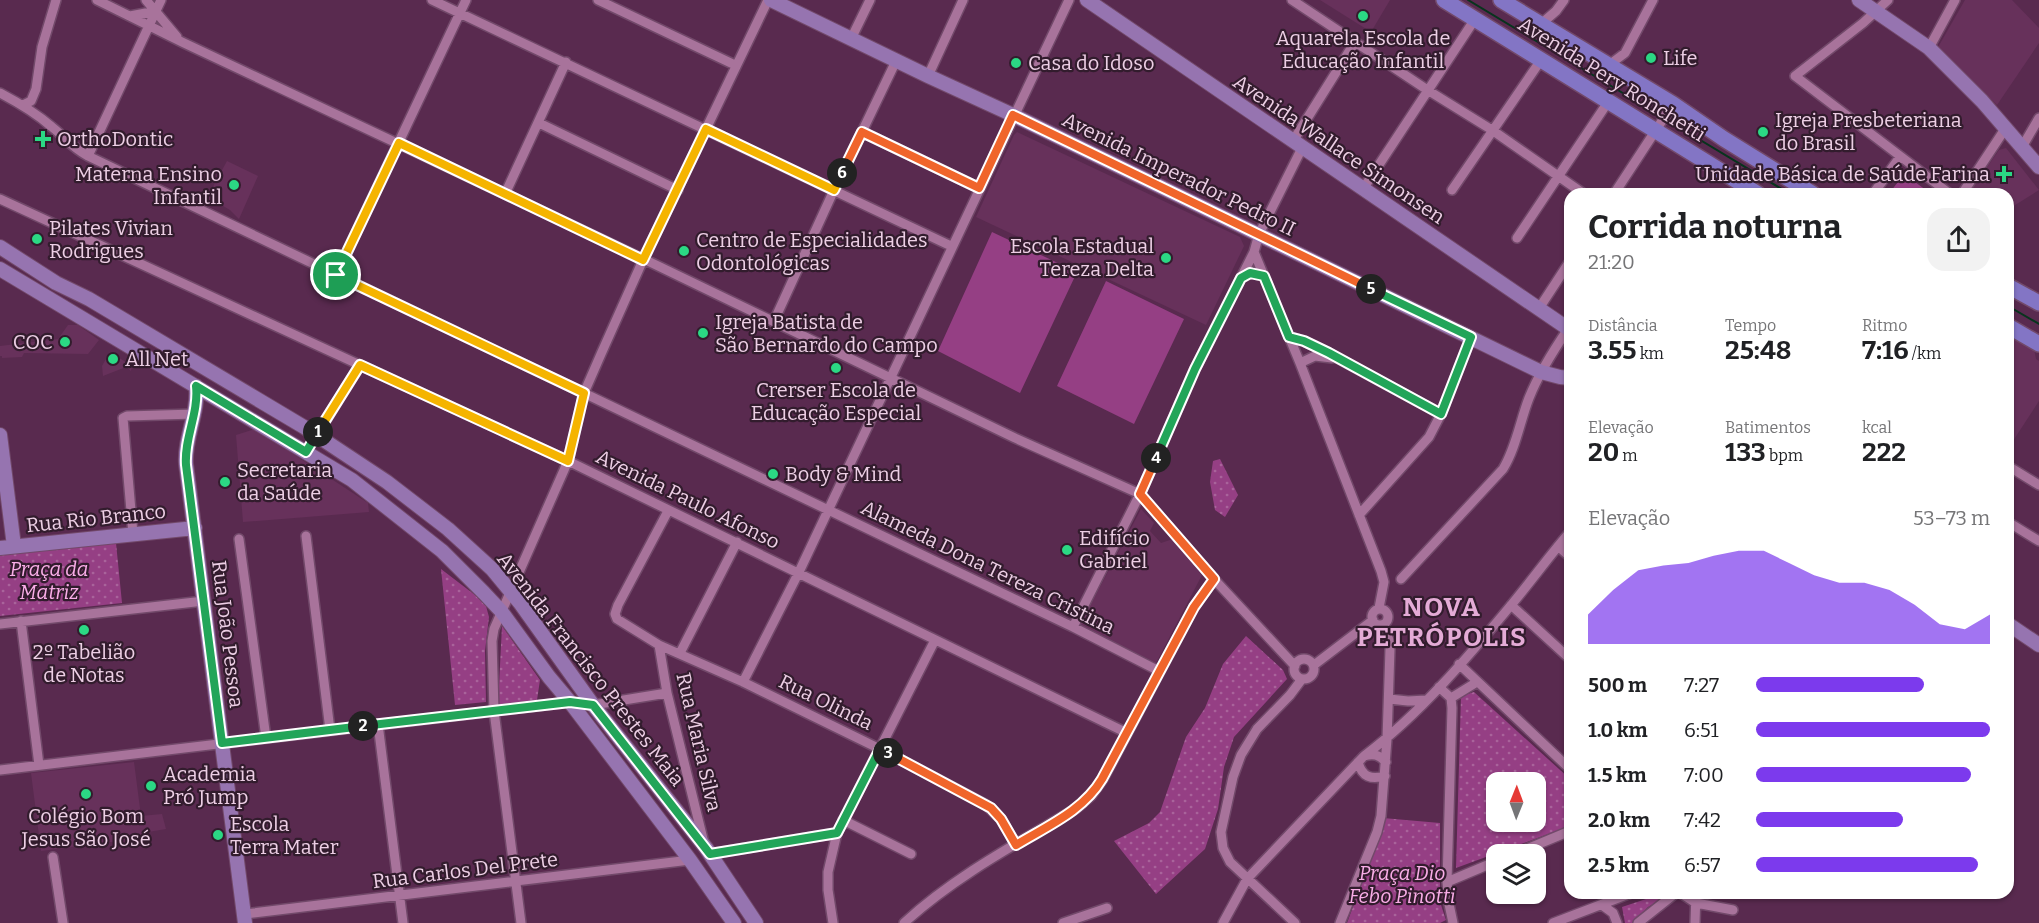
<!DOCTYPE html>
<html lang="pt">
<head>
<meta charset="utf-8">
<style>
  :root { --surface:#fff; --page:#f2f2f2; --text:#202124; --muted:#757577; --accent:#7c3aed }
  body { margin:0; font-family:Bitter,serif; background:var(--page); color:var(--text); height:100vh; display:flex; flex-direction:column; font-size:22px; white-space:nowrap }
  * { box-sizing:border-box; margin:0 }
  p { font-size:20px; color:var(--muted) }
  .icon { flex:none; width:33px; height:33px; fill:none; stroke:currentColor; stroke-width:2; stroke-linecap:round; stroke-linejoin:round }
  .map { position:relative; flex:1; overflow:hidden }
  .drawer { position:absolute; left:1564px; top:188px; width:450px; height:711px; display:flex; flex-direction:column; background:var(--surface); border-radius:18px; box-shadow:0 2px 4px #0004 }
  .drawer>* { flex:none }
  .needle { width:39px; rotate:1deg }
  .controls { position:absolute; left:1486px; top:772px; display:grid; gap:12px }
  .controls a { display:grid; place-items:center; width:60px; height:60px; border-radius:12px; background:var(--surface); box-shadow:0 2px 4px #0004; font-size:30px }
  .pin { position:absolute; display:grid; place-items:center; width:51px; height:51px; color:#fff; margin:-26px; border:3px solid #fff; border-radius:50%; box-shadow:0 2px 6px #0007 }
  .km { position:absolute; width:30px; height:30px; margin:-15px; border-radius:50%; background:#222; color:#fff; font-size:16px; line-height:30px; text-align:center }
  .round { display:grid; place-items:center; flex:none; width:63px; height:63px; border-radius:18px; background:var(--page) }
  .summary { display:flex; align-items:center; justify-content:space-between; height:102px; padding:0 24px }
  h1 { font-size:33px; font-weight:700; line-height:45px }
  .figures { display:grid; grid-template-columns:repeat(3,1fr); gap:9px; height:102px; padding:6px 24px }
  .figures div { display:grid; align-content:center }
  .figures b { font-size:26px; font-weight:700 }
  .figures small { font-size:16px; font-weight:400 }
  .figures p { font-size:16px }
  .chart { height:168px; padding:12px 24px }
  .chart p { display:flex; justify-content:space-between }
  .chart svg { width:100%; height:108px; margin-top:6px; fill:var(--accent); opacity:.7 }
  ul { padding:0 24px; list-style:none; font-size:20px }
  li { display:grid; grid-template-columns:96px 72px 1fr; align-items:center; height:45px }
  li i { height:15px; border-radius:8px; background:var(--accent) }
  .map>svg:first-child { display:block }
  .built { fill:#67315b }
  .park { fill:url(#park-dots); fill-rule:evenodd }
  .pitch { fill:#953f84 }
  .lines { fill:none; stroke-linecap:round; stroke-linejoin:round }
  .stream { stroke:#07341d; stroke-width:2 }
  .street-casing { stroke:#72496a; stroke-width:12 }
  .secondary-casing { stroke:#72496a; stroke-width:16 }
  .primary-casing { stroke:#72496a; stroke-width:18 }
  .street { stroke:#a8739b; stroke-width:9 }
  .secondary { stroke:#9674b0; stroke-width:14 }
  .primary { stroke:#8375c5; stroke-width:15 }
  .split-1-casing { stroke:#fff; stroke-width:12 }
  .split-2-casing { stroke:#fff; stroke-width:12 }
  .split-3-casing { stroke:#fff; stroke-width:12 }
  .split-4-casing { stroke:#fff; stroke-width:12 }
  .split-5-casing { stroke:#fff; stroke-width:12 }
  .split-6-casing { stroke:#fff; stroke-width:12 }
  .split-7-casing { stroke:#fff; stroke-width:12 }
  .split-1 { stroke:#f5b400; stroke-width:8 }
  .split-2 { stroke:#22a559; stroke-width:8 }
  .split-3 { stroke:#22a559; stroke-width:8 }
  .split-4 { stroke:#f0652b; stroke-width:8 }
  .split-5 { stroke:#22a559; stroke-width:8 }
  .split-6 { stroke:#f0652b; stroke-width:8 }
  .split-7 { stroke:#f5b400; stroke-width:8 }
  .poi-dot { fill:#2bd884; stroke:#321c2d; stroke-width:2 }
  .labels { text-anchor:middle; dominant-baseline:central; stroke-width:4.5; stroke-linejoin:round; paint-order:stroke }
  .poi-label { font-size:20px; fill:#edcfe5; stroke:#321c2d; text-anchor:start }
  .street-label { font-size:20px; fill:#edcfe5; stroke:#321c2d }
  .park-label { font-size:20px; font-style:italic; fill:#faaee8; stroke:#321c2d }
  .district-label { font-size:26px; font-weight:bold; letter-spacing:1.5px; fill:#e4abd6; stroke:#321c2d }
</style>
</head>
<body>
<div class="map">
<svg width="2039" height="923" viewBox="0 0 2039 923">
  <defs>
    <pattern id="park-dots" width="8" height="8" patternUnits="userSpaceOnUse" patternTransform="scale(1.5)"><rect width="8" height="8" fill="#953f84"/><path d="M2 2h.1M6 6h.1" fill="none" stroke="#a9639b" stroke-width="1.8" stroke-linecap="round"/></pattern>
  </defs>
  <rect width="100%" height="100%" fill="#592a4f"/>
  <path class="built" d="M1320,0H1390L1371,32Z
    M1965,0H2012L2039,28V43L1997,105L1937,49Z
    M1017,132L1240,237L1244,246L1206,325L976,217L1014,135Z
    M2006,148L2039,190L2012,207L2009,204L2008,194L1969,193L1999,150Z
    M227,161L258,176L239,219L230,210L213,200L215,196L209,194Z
    M68,325H78L99,340L88,354L24,353L22,357L2,358V356H0V346L58,339Z
    M2009,335L2034,349L2036,359L2039,361V401L2009,447Z
    M110,352L132,366L131,371L126,367L103,376L102,366Z
    M255,429L368,503L369,512L243,522L236,435Z
    M1141,509L1154,523L1150,531L1161,543L1173,539L1202,575L1156,663L1080,625Z
    M134,762L141,816L162,814L166,829L148,832L150,837L41,851L31,773Z"/>
  <path class="park" d="M1220,459L1238,495L1225,517L1215,510L1210,482L1213,461Z
    M116,543L122,603L0,616V555Z
    M441,569L475,595L486,606L489,617L485,651L486,702L455,705Z
    M502,626L540,680L537,700L498,705Z
    M1246,636L1283,670L1287,679L1234,737L1224,767L1218,809L1205,849L1156,894L1114,841L1149,823L1160,812L1186,737L1205,708L1223,664Z
    M1474,692L1570,779V826L1456,868L1461,696ZM1497,783H1536V822H1497Z
    M1383,818L1440,823V902L1446,920L1440,923H1347L1379,836Z
    M1655,893H1672L1648,907L1633,923H1625L1622,907L1646,899Z"/>
  <path class="pitch" d="M1904,174L1930,193H1895L1891,191Z
    M992,232L1077,272L1020,393L938,351Z
    M1106,281L1184,319L1134,424L1057,386Z"/>
  <g class="lines">
    <path class="stream" d="M1468,0L1656,113
      M1672,123L1790,194
      M2008,306L2039,324"/>
    <defs>
      <path id="street" d="M97,0L184,43L654,264L1015,438L1140,494L1214,579L1295,666
        M146,0L177,37
        M432,0L951,246
        M598,0L735,65
        M1292,0L1429,91L1492,130L1584,194
        M1888,0L1863,23L1795,76L1950,194
        M130,16L156,11
        M1541,24L1556,11L1564,0
        M851,39L870,0
        M1929,48L1955,0
        M1609,65L1625,53L1653,0
        M928,76L963,0
        M0,93C19,103 36,113 52,127C66,138 71,147 88,156L1073,627L1159,671
        M23,105L31,101L36,89L42,47L56,0
        M539,123L678,190
        M862,132L979,188
        M1293,141L1355,42
        M2022,147L2039,118
        M88,156L161,0
        M1363,189L1475,19
        M1452,190L1541,60
        M505,194L566,62
        M1614,194L1673,104
        M1873,194L1900,157
        M1962,194L2005,129
        M0,199L568,461L1127,733
        M1517,238L1608,102
        M1254,252L1300,363L1381,571L1384,582L1379,608
        M336,275L466,0
        M1538,310L1570,261
        M774,321L834,190L896,61
        M1289,337L1304,341L1328,353L1441,414
        M1300,363L1315,356L1332,358
        M306,452L360,365
        M2008,466L2039,485
        M668,511L618,605L615,614L617,619L659,645L743,682L880,749L985,804L1001,819L1016,845
        M1359,515L1429,437L1441,414L1471,337
        M2008,522L2039,541
        M133,534L123,418L127,416L195,414
        M306,536L330,730
        M239,539L266,738
        M1558,546L1570,557
        M1401,579L1503,469C1516,448 1520,421 1529,398C1539,373 1553,351 1568,329
        M1511,605L1570,659
        M1372 617a8 8 0 1 1 16 0a8 8 0 1 1-16 0Z
        M21,621L39,765
        M0,624L204,601
        M1073,627L1140,494L1195,369L1254,252L1259,234L1302,148
        M659,645L667,693L704,843
        M680,653L737,542
        M1294 669a10 10 0 1 1 20 0a10 10 0 1 1-20 0Z
        M1459,664L1570,769
        M1314,665L1373,620
        M743,682L799,572L1069,0
        M1439,687L1451,698L1452,708L1447,882L1449,904L1453,923
        M1451,698L1477,682
        M1389,699L1408,701L1426,700
        M378,724L403,923
        M1364,756C1420,714 1468,657 1512,604C1532,580 1550,555 1570,532
        M1358,762C1362,777 1371,780 1385,776
        M0,770L570,702L593,705L667,693
        M843,820L911,854
        M710,854L837,833
        M1512,855L1570,831
        M53,857L63,923
        M1447,882L1497,861
        M1679,892L1696,903L1733,910
        M1602,905L1613,913L1617,923
        M245,914L690,860
        M521,923L494,711L492,641L494,629L568,461L584,393L601,354L643,260L768,0
        M833,923L828,890V872L837,833L935,640
        M904,923C955,876 1018,843 1077,808L1091,796L1103,779L1194,607L1214,579
        M1063,923L1107,908
        M1223,923L1247,879L1364,756C1374,753 1379,755 1386,762
        M1295,923L1230,862L1223,848L1221,832L1233,777L1241,755L1257,729L1290,695L1302,679
        M1340,923L1377,832L1381,816L1387,739L1390,649L1389,640L1382,625
        M1553,923L1634,892
        M1638,923L1677,892
        M1695,923L1696,892"/>
      <path id="secondary" d="M771,0L928,76L1013,115L1541,372L1560,377L1570,378
        M1087,0L1570,330
        M1859,0L1929,48L1982,101L2039,167
        M0,247L56,283L89,299L304,427L387,482L448,529L492,569L520,603L593,705L706,848L756,923
        M0,269L352,480L442,551L484,593L501,611L549,677L570,702L690,860L734,923
        M196,386C199,413 184,438 186,464L245,923
        M0,435L14,546
        M0,548L195,528
        M2008,624L2039,645"/>
      <path id="primary" d="M1444,0L1758,194
        M1501,0L1673,104L1724,139L1813,194
        M2008,286L2039,303
        M2008,326L2039,344"/>
    </defs>
    <use href="#street" class="street-casing"/>
    <use href="#secondary" class="secondary-casing"/>
    <use href="#primary" class="primary-casing"/>
    <use href="#street" class="street"/>
    <use href="#secondary" class="secondary"/>
    <use href="#primary" class="primary"/>
  </g>
  <g class="lines">
    <defs>
      <path id="split-1" d="M318,432L360,365L568,461L584,393L336,275"/>
      <path id="split-2" d="M318,432L306,452L196,386C199,413 184,438 186,465L222,743L363,726"/>
      <path id="split-3" d="M363,726L570,702L593,705L710,854L837,833L880,749L888,753"/>
      <path id="split-4" d="M888,753L991,808L1001,819L1016,845C1047,826 1083,811 1102,779L1194,607L1214,579L1140,494L1156,458"/>
      <path id="split-5" d="M1156,458L1195,369L1241,278L1250,273L1264,276L1289,337L1304,341L1329,353L1441,414L1471,337L1371,289"/>
      <path id="split-6" d="M842,173L862,132L979,188L1013,115L1371,289"/>
      <path id="split-7" d="M336,275L399,143L643,260L706,129L834,190L842,173"/>
    </defs>
    <use href="#split-1" class="split-1-casing"/>
    <use href="#split-2" class="split-2-casing"/>
    <use href="#split-3" class="split-3-casing"/>
    <use href="#split-4" class="split-4-casing"/>
    <use href="#split-5" class="split-5-casing"/>
    <use href="#split-6" class="split-6-casing"/>
    <use href="#split-7" class="split-7-casing"/>
    <use href="#split-1" class="split-1"/>
    <use href="#split-2" class="split-2"/>
    <use href="#split-3" class="split-3"/>
    <use href="#split-4" class="split-4"/>
    <use href="#split-5" class="split-5"/>
    <use href="#split-6" class="split-6"/>
    <use href="#split-7" class="split-7"/>
  </g>
  <g class="poi-dot">
    <circle cx="1363" cy="16" r="6"/>
    <circle cx="1651" cy="58" r="6"/>
    <circle cx="1016" cy="63" r="6"/>
    <circle cx="1763" cy="132" r="6"/>
    <path d="M40 130h6v6h6v6h-6v6h-6v-6h-6v-6h6z"/>
    <path d="M2001 165h6v6h6v6h-6v6h-6v-6h-6v-6h6z"/>
    <circle cx="234" cy="185" r="6"/>
    <circle cx="37" cy="239" r="6"/>
    <circle cx="684" cy="251" r="6"/>
    <circle cx="1166" cy="258" r="6"/>
    <circle cx="703" cy="333" r="6"/>
    <circle cx="65" cy="342" r="6"/>
    <circle cx="113" cy="359" r="6"/>
    <circle cx="836" cy="368" r="6"/>
    <circle cx="773" cy="474" r="6"/>
    <circle cx="225" cy="482" r="6"/>
    <circle cx="1067" cy="550" r="6"/>
    <circle cx="84" cy="630" r="6"/>
    <circle cx="151" cy="786" r="6"/>
    <circle cx="86" cy="794" r="6"/>
    <circle cx="218" cy="835" r="6"/>
  </g>
  <g class="labels">
    <g class="poi-label">
      <text x="1363" y="38" text-anchor="middle">Aquarela Escola de<tspan x="1363" dy="23">Educação Infantil</tspan></text>
      <text x="1663" y="58">Life</text>
      <text x="1028" y="63">Casa do Idoso</text>
      <text x="1775" y="120">Igreja Presbeteriana<tspan x="1775" dy="23">do Brasil</tspan></text>
      <text x="57" y="139">OrthoDontic</text>
      <text x="222" y="174" text-anchor="end">Materna Ensino<tspan x="222" dy="23">Infantil</tspan></text>
      <text x="1990" y="174" text-anchor="end">Unidade Básica de Saúde Farina</text>
      <text x="49" y="228">Pilates Vivian<tspan x="49" dy="23">Rodrigues</tspan></text>
      <text x="696" y="240">Centro de Especialidades<tspan x="696" dy="23">Odontológicas</tspan></text>
      <text x="1154" y="246" text-anchor="end">Escola Estadual<tspan x="1154" dy="23">Tereza Delta</tspan></text>
      <text x="715" y="322">Igreja Batista de<tspan x="715" dy="23">São Bernardo do Campo</tspan></text>
      <text x="53" y="342" text-anchor="end">COC</text>
      <text x="125" y="359">All Net</text>
      <text x="836" y="390" text-anchor="middle">Crerser Escola de<tspan x="836" dy="23">Educação Especial</tspan></text>
      <text x="237" y="470">Secretaria<tspan x="237" dy="23">da Saúde</tspan></text>
      <text x="785" y="474">Body &amp; Mind</text>
      <text x="1079" y="538">Edifício<tspan x="1079" dy="23">Gabriel</tspan></text>
      <text x="84" y="652" text-anchor="middle">2º Tabelião<tspan x="84" dy="23">de Notas</tspan></text>
      <text x="163" y="774">Academia<tspan x="163" dy="23">Pró Jump</tspan></text>
      <text x="86" y="816" text-anchor="middle">Colégio Bom<tspan x="86" dy="23">Jesus São José</tspan></text>
      <text x="230" y="824">Escola<tspan x="230" dy="23">Terra Mater</tspan></text>
    </g>
    <g class="street-label">
      <text transform="translate(1612 79) rotate(32)">Avenida Pery Ronchetti</text>
      <text transform="translate(1339 149) rotate(34)">Avenida Wallace Simonsen</text>
      <text transform="translate(1179 174) rotate(26)">Avenida Imperador Pedro II</text>
      <text transform="translate(688 499) rotate(26)">Avenida Paulo Afonso</text>
      <text transform="translate(96 518) rotate(-6)">Rua Rio Branco</text>
      <text transform="translate(988 567) rotate(26)">Alameda Dona Tereza Cristina</text>
      <text transform="translate(228 634) rotate(83)">Rua João Pessoa</text>
      <text transform="translate(591 669) rotate(52)">Avenida Francisco Prestes Maia</text>
      <text transform="translate(826 702) rotate(26)">Rua Olinda</text>
      <text transform="translate(699 742) rotate(77)">Rua Maria Silva</text>
      <text transform="translate(465 870) rotate(-7)">Rua Carlos Del Prete</text>
    </g>
    <g class="park-label">
      <text x="49" y="569">Praça da<tspan x="49" dy="23">Matriz</tspan></text>
      <text x="1402" y="873">Praça Dio<tspan x="1402" dy="23">Febo Pinotti</tspan></text>
    </g>
    <g class="district-label">
      <text x="1442" y="607">NOVA<tspan x="1442" dy="30">PETRÓPOLIS</tspan></text>
    </g>
  </g>
</svg>
<div class="controls">
<a><svg class="needle" viewBox="-14 -14 28 28"><path d="M0-13l5 13h-10z" fill="#e53935"/><path d="M0 13l5-13h-10z" fill="#757577"/></svg></a>
<a><svg class="icon" aria-label="layers" viewBox="0 0 24 24"><path d="M12 4l9 5-9 5-9-5zM3 14l9 5 9-5"/></svg></a>
</div>
<div class="pin" style="left:336px;top:275px;background:#1e9e55"><svg class="icon" aria-label="arrive" viewBox="0 0 24 24"><path d="M6 21V4h12l-3 4 3 4H6"/></svg></div>
<b class="km" style="left:318px;top:432px">1</b>
<b class="km" style="left:363px;top:726px">2</b>
<b class="km" style="left:888px;top:753px">3</b>
<b class="km" style="left:1156px;top:458px">4</b>
<b class="km" style="left:1371px;top:289px">5</b>
<b class="km" style="left:842px;top:173px">6</b>
<section class="drawer">
<div class="summary"><div><h1>Corrida noturna</h1><p>21:20</p></div><a class="round"><svg class="icon" aria-label="share" viewBox="0 0 24 24"><path d="M12 15V3M7 8l5-5 5 5M5 13v7h14v-7"/></svg></a></div>
<div class="figures">
<div><p>Distância</p><b>3.55<small> km</small></b></div>
<div><p>Tempo</p><b>25:48</b></div>
<div><p>Ritmo</p><b>7:16<small> /km</small></b></div>
</div>
<div class="figures">
<div><p>Elevação</p><b>20<small> m</small></b></div>
<div><p>Batimentos</p><b>133<small> bpm</small></b></div>
<div><p>kcal</p><b>222</b></div>
</div>
<div class="chart"><p><span>Elevação</span>53–73 m</p>
<svg viewBox="0 0 160 44" preserveAspectRatio="none"><path d="M0 44V32L10 22L20 14L30 12L40 11L50 8L60 6L70 6L80 11L90 16L100 19L110 19L120 22L130 28L140 36L150 38L160 32V44z"/></svg>
</div>
<ul>
<li><b>500 m</b>7:27<i style="width:72%"></i></li>
<li><b>1.0 km</b>6:51<i style="width:100%"></i></li>
<li><b>1.5 km</b>7:00<i style="width:92%"></i></li>
<li><b>2.0 km</b>7:42<i style="width:63%"></i></li>
<li><b>2.5 km</b>6:57<i style="width:95%"></i></li>
</ul>
</section>
</div>
</body>
</html>
